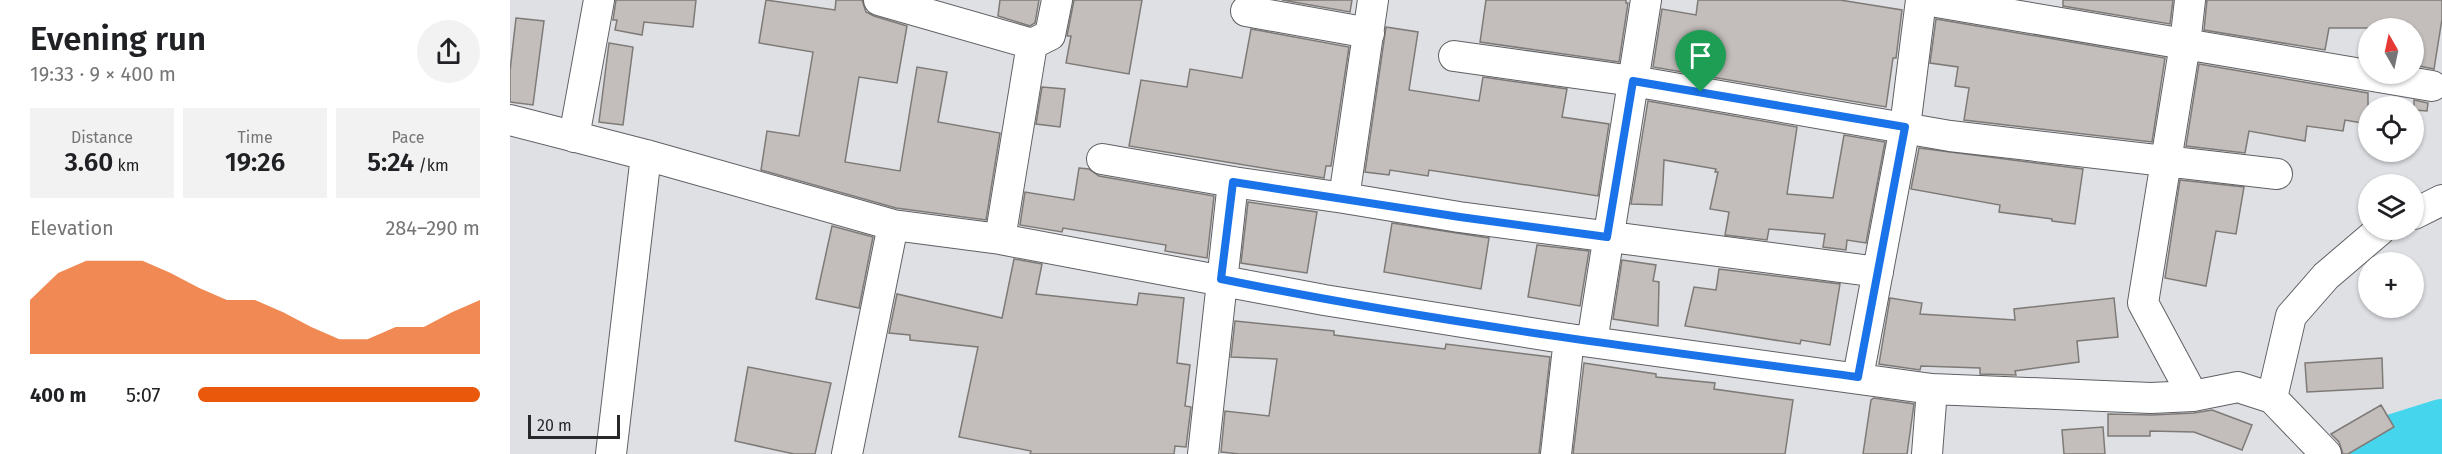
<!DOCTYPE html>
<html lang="en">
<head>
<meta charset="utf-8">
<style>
  :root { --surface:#fff; --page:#f2f2f2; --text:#202124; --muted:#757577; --accent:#ea580c }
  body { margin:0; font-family:"Fira Sans",sans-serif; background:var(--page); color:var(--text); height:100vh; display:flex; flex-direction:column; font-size:22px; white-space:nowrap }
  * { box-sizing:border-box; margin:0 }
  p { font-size:20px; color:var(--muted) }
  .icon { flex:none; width:33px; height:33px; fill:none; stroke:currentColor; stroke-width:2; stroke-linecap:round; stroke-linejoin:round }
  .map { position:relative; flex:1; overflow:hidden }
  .drawer { display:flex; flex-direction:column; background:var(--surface); width:510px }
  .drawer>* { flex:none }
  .needle { width:39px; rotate:351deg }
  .controls { position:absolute; left:1848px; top:18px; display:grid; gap:12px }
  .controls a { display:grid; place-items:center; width:66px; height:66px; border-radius:50%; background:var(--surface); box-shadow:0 2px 4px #0004; font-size:30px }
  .scale { position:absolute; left:18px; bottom:15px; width:92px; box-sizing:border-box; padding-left:6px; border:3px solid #272829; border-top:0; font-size:16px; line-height:21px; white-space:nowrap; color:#272829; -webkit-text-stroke:4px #dfe0e4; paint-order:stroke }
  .pin { position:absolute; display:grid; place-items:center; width:51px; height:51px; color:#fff; margin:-62px -26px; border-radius:50% 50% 50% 0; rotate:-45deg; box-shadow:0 0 6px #0007 }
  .pin .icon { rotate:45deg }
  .round { display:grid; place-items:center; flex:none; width:63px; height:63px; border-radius:32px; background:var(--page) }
  .summary { display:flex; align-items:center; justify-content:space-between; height:102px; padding:0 30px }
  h1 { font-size:33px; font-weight:600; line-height:45px }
  .metrics { display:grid; grid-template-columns:repeat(3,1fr); gap:9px; height:102px; padding:6px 30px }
  .metrics div { display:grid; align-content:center; border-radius:0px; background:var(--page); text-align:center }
  .metrics b { font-size:26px; font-weight:600 }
  .metrics small { font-size:16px; font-weight:400 }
  .metrics p { font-size:16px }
  .chart { height:168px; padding:12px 30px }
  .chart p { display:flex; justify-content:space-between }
  .chart svg { width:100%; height:108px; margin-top:6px; fill:var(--accent); opacity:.7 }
  ul { padding:0 30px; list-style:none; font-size:20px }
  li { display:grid; grid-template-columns:96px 72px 1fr; align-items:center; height:45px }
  li i { height:15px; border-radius:8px; background:var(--accent) }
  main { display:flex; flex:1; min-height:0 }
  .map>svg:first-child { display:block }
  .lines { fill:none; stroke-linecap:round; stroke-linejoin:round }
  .river { stroke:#45d6ee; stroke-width:54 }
  .building { fill:#c3bebc; stroke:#7e7a77; stroke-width:1.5 }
  .minor-casing { stroke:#5f6064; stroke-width:32 }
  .minor { stroke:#fff; stroke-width:30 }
  .route-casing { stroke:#fff; stroke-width:12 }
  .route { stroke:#1a73e8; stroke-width:8 }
</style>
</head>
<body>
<main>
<section class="drawer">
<div class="summary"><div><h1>Evening run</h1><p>19:33 · 9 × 400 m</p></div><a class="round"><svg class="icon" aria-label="share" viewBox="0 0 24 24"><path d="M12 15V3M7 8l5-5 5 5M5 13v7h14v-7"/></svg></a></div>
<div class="metrics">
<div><p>Distance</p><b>3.60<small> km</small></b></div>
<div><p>Time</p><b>19:26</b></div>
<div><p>Pace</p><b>5:24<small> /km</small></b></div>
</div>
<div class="chart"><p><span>Elevation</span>284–290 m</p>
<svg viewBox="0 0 160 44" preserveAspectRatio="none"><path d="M0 44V22L10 11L20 6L30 6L40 6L50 11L60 17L70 22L80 22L90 27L100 33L110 38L120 38L130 33L140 33L150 27L160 22V44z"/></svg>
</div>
<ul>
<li><b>400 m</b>5:07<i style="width:100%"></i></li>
</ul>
</section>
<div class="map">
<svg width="1932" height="454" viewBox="0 0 1932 454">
  <rect width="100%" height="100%" fill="#dfe0e4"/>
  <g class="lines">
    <path class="river" d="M1866,454L1881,442L1932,426"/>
  </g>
  <path class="building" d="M106,0H186L183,27L134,22L132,35L105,30L107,20H103Z
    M256,0L325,10L326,0H352L356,12L364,16L397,26L387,83L349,77L335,162L390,171L407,67L437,72L428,122L490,133L476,220L386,208L251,170L257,131L289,136L303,52L249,43Z
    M490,0H529L525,23L520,26L488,16Z
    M564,0H632L619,74L556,63L561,36H557Z
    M772,0H842L840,12Z
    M976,0H1116V3H1118L1109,62L970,42Z
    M1188,0H1330L1392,10L1386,58H1383L1376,107L1143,67L1152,9L1186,15Z
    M1553,0H1663L1660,24L1553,6Z
    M1697,0H1932V19L1924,69L1904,65V28H1819L1815,50L1694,30Z
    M6,18L34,21L23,105L0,102V71Z
    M1426,19L1655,58L1642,142L1454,120L1459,88L1445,86L1448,67L1420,63Z
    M876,27L908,32L899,90L969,101L973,77L1057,89L1052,117L1099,124L1088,196L919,170L918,176L880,170L879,175L855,172Z
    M741,29L839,47L821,166H816L814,178L619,146L631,80L677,87L680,69L732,78Z
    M99,43L123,47L113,125L89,122Z
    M1689,64L1858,93V124L1835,120L1833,131L1797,126L1795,141L1739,131L1735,153L1676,146Z
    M532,87L555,89L550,127L526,124Z
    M1904,100L1918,103L1917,111L1904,110Z
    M1138,101L1287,127L1277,194L1323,198L1334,135L1375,142L1356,243L1337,240L1336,250L1313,247L1315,234L1259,229L1257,240L1215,235L1219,212L1200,209L1208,172H1205L1206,169L1154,160L1152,205L1121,204Z
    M1409,148L1573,169L1565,224L1542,221V219L1489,212L1490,205L1401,189Z
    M569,168L579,169L589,176L704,196L697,258L655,251L656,245L553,228L552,232L510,225L515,192L564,200Z
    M1670,180L1734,187L1726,234L1706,231L1696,286L1655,278Z
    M738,202L807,212L797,273L731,263Z
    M882,223L979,238L971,289L874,272Z
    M322,226L363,237L349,308L306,299Z
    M1027,245L1079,251L1070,306L1018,297Z
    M504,259L532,264L526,294L627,305L629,293L674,298L667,363L680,365L675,406L681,407L676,447L665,446L664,454H520L521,451L449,437L468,347L400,340V335L379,333L387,294L492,318Z
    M1112,260L1146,265L1143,281L1149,282L1148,326L1103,319Z
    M1209,269L1330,284L1320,345L1291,340L1290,344L1175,326L1184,287L1206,290Z
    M1380,298L1412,303L1410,314L1505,320L1504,309L1604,298L1608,337L1567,341L1569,362L1505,371L1506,375L1470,374V368L1411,366L1410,370L1369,364Z
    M725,321L824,331V335L935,349L936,344L1040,357L1029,454H730L711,452L715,411L759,416L767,359L721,357Z
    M1872,358L1873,388L1797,392L1795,363Z
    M1074,363L1146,374V377L1205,383L1204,389L1283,400L1275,454H1063Z
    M238,367L321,383L305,454H284L225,441Z
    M1364,398L1404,404L1397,454H1353L1361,400Z
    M1871,405L1884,427L1838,454H1833L1829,442L1821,434Z
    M1702,410L1742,425L1732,450L1684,432L1640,431V436H1598V414L1642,415L1684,413Z
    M1593,427L1595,454H1554L1552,430Z"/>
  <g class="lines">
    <defs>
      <path id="minor" d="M369,0L522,44L490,239
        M1415,0L1922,86
        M1680,0L1675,44L1633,303L1683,396
        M736,11L859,33
        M522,44L540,35L547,0
        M944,56L1123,81L1440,136L1767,174
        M0,120L136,155L383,225L490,239L814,300L1059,339L1422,389L1641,398L1683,396L1728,387L1762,398L1816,454
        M64,137L89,0
        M592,159L723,182L834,198L863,0
        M834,198L949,217L1368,272
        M1904,214L1932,200
        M1082,342L1136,0
        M1348,377L1395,127L1411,0
        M1762,398L1781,316L1816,276L1870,230
        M101,454L136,155
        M337,454L383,225
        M693,454L723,182
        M1046,454L1059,339
        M1417,454L1422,389"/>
    </defs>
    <use href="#minor" class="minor-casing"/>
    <use href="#minor" class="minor"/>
  </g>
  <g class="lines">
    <defs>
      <path id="route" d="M1123,81L1395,127L1348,377C1135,349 922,322 711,279L723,182L950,217L1097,237Z"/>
    </defs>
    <use href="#route" class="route-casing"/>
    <use href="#route" class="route"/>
  </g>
</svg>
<div class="controls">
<a><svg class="needle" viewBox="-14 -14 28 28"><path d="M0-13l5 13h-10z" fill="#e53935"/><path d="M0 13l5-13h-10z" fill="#757577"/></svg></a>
<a><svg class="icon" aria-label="locate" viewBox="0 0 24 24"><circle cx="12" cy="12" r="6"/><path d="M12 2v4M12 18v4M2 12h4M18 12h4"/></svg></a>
<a><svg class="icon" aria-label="layers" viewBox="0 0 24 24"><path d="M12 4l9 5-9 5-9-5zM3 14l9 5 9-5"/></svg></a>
<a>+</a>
</div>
<div class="scale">20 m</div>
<div class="pin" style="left:1191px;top:92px;background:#1e9e55"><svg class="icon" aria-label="arrive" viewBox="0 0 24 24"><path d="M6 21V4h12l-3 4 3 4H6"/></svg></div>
</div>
</main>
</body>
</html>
